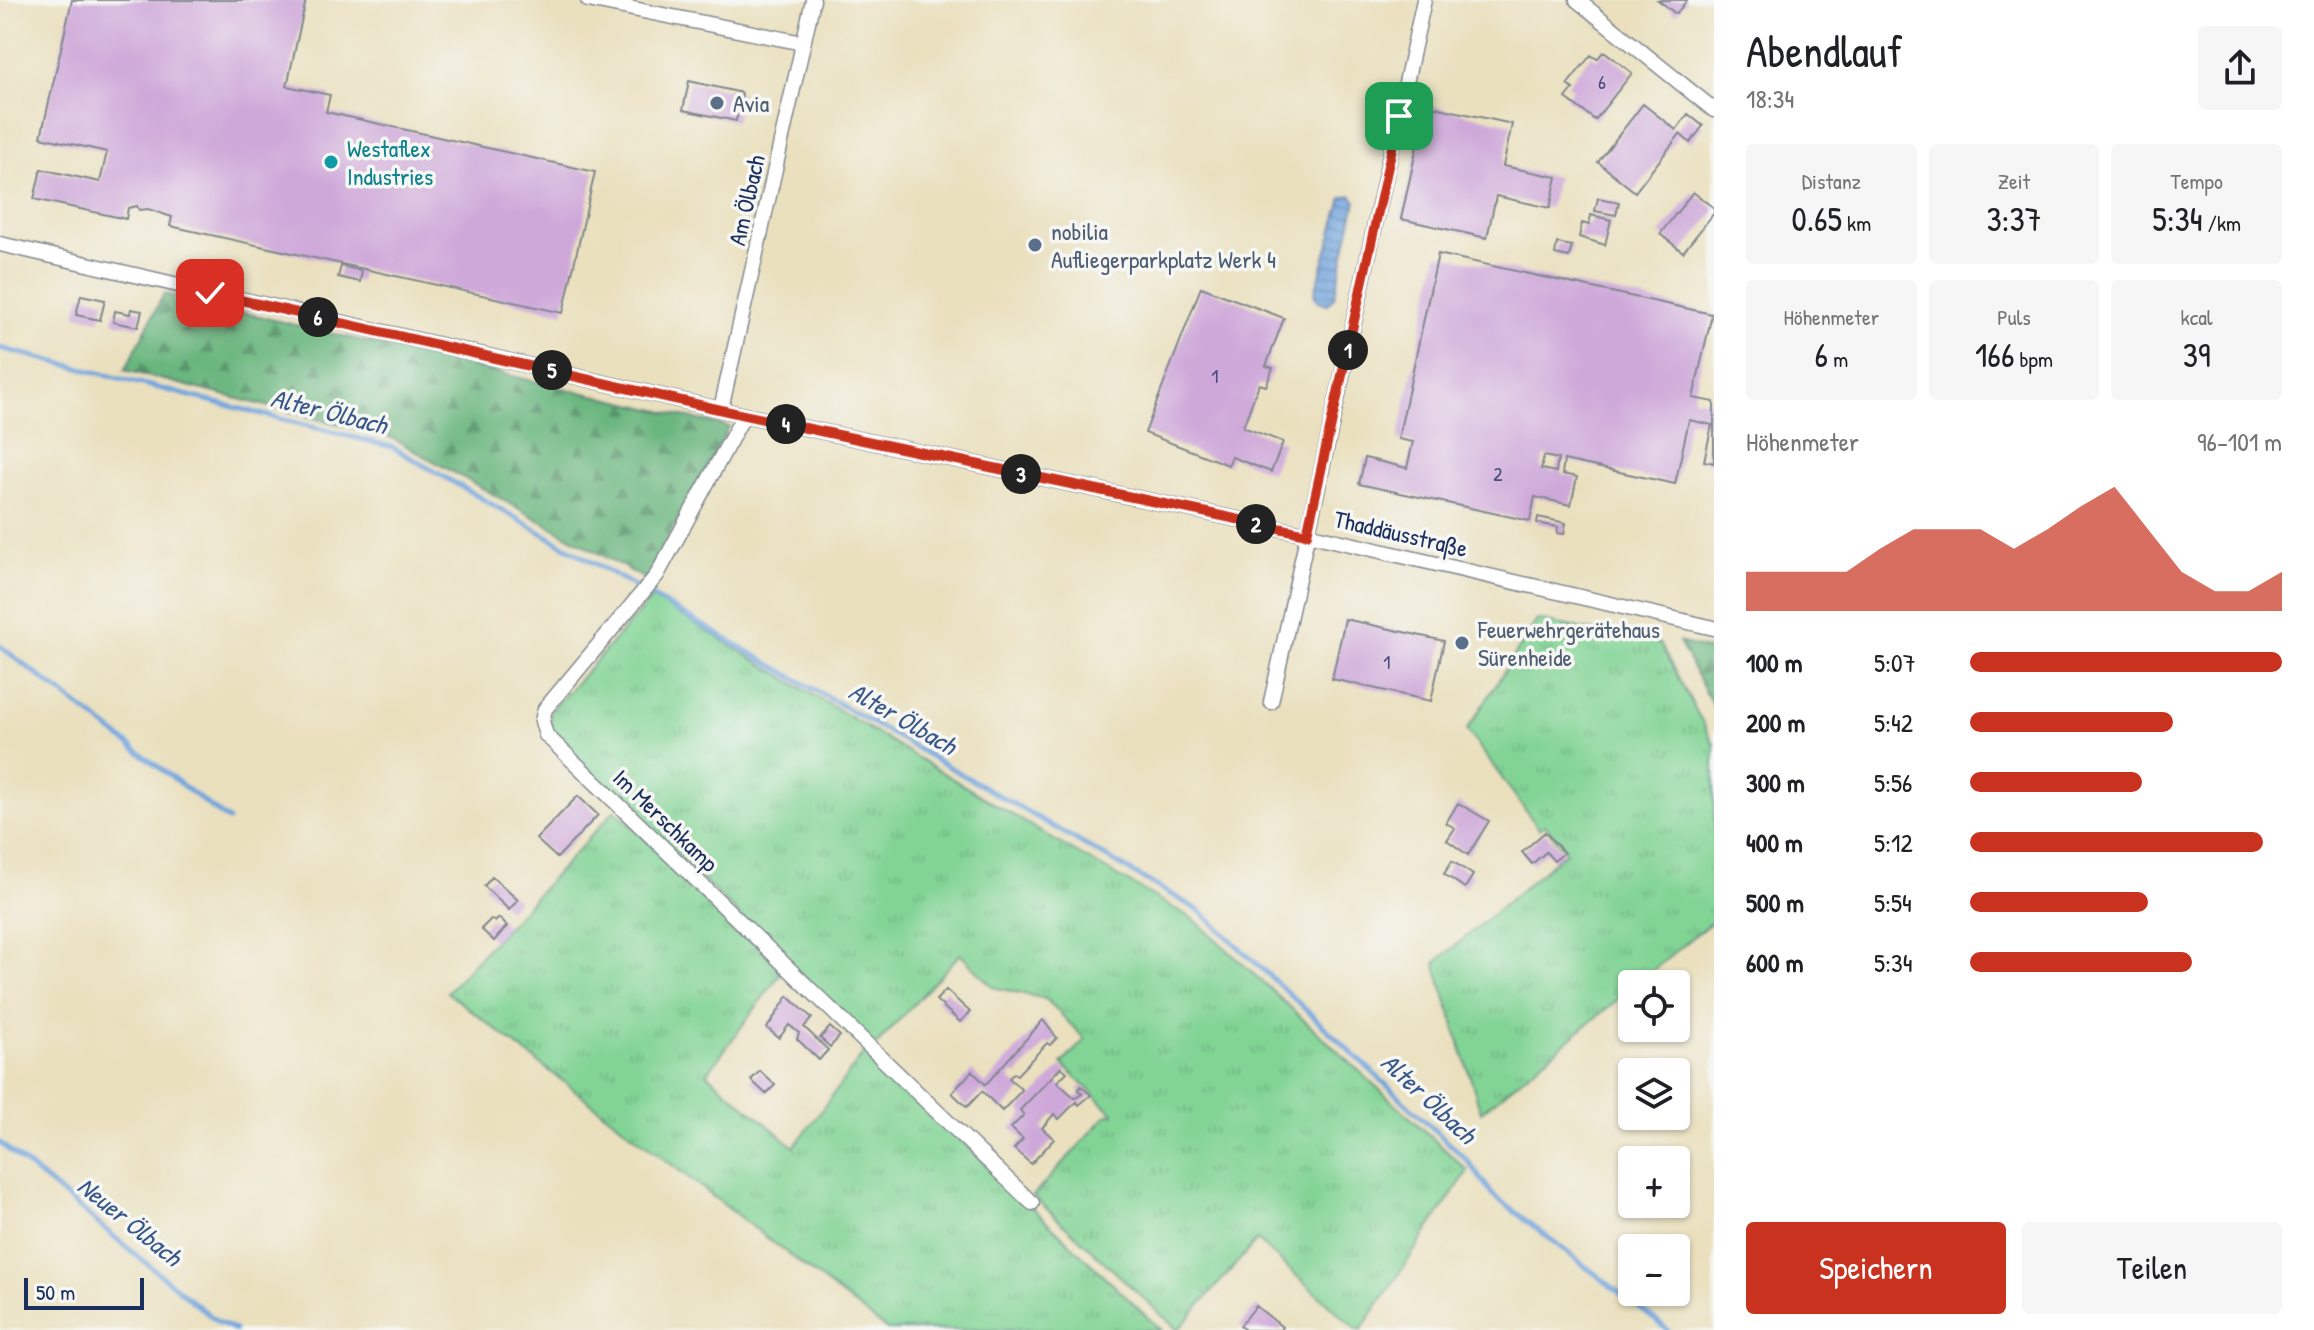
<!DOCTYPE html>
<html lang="de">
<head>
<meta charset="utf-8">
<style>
  :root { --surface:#fff; --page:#f6f6f6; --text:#202124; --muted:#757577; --accent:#c8321e }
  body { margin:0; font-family:"Patrick Hand",sans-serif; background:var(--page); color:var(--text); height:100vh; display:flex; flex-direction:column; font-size:30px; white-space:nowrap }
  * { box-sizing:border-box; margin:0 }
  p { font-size:26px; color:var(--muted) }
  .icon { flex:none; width:44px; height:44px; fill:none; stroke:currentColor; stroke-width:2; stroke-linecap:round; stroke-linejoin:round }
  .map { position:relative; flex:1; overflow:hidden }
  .panel { display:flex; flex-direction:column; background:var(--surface); width:600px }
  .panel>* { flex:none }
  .buttons { position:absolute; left:1618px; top:970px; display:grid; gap:16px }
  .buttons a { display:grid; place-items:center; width:72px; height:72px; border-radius:8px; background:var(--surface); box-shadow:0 2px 6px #0004; font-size:40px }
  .scale { position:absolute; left:24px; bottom:20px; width:120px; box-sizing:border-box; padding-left:8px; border:4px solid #1b2f5e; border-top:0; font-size:22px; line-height:28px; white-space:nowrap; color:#1b2f5e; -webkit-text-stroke:6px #f6f6f2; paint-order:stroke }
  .pin { position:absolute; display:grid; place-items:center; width:68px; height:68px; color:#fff; margin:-34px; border-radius:16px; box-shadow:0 4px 12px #0006 }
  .km { position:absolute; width:40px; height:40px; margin:-20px; border-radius:50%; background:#222; color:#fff; font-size:22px; line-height:40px; text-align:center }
  .round { display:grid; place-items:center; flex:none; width:84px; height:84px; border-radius:8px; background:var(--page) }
  .overview { display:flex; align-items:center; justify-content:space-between; height:136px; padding:0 32px }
  h1 { font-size:44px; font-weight:600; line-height:60px }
  .metrics { display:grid; grid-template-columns:repeat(3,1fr); gap:12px; height:136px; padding:8px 32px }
  .metrics div { display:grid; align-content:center; border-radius:8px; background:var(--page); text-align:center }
  .metrics b { font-size:34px; font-weight:600 }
  .metrics small { font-size:22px; font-weight:400 }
  .metrics p { font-size:22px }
  .chart { height:224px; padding:16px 32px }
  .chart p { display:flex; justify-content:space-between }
  .chart svg { width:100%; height:144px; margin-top:8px; fill:var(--accent); opacity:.7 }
  .cta { display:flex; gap:16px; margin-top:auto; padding:16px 32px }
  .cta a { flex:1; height:92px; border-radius:8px; background:var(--accent); color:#fff; font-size:32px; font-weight:600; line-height:92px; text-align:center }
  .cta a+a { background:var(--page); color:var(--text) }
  ul { padding:0 32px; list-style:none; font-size:26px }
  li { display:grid; grid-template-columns:128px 96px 1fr; align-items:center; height:60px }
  li i { height:20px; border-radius:10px; background:var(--accent) }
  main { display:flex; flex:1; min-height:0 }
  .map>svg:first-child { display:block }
  .grass { fill:url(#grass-tufts); stroke:#4e827a; stroke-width:2 }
  .forest { fill:url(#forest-firs); stroke:#42726e; stroke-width:2 }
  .water { fill:url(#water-rules); stroke:#466a9e; stroke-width:2 }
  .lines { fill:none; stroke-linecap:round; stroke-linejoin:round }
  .stream { stroke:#71a4dd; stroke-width:5 }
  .building { fill:#cea8d9; fill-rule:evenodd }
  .minor-casing { stroke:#82888e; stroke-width:17 }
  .minor { stroke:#fff; stroke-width:14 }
  .route-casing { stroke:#fff; stroke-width:16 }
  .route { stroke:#c8321e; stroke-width:10 }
  .service-dot { fill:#5c6f8a; stroke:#f6f6f2; stroke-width:3 }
  .culture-dot { fill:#0f9aa8; stroke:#f6f6f2; stroke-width:3 }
  .labels { text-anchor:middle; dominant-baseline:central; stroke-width:7; stroke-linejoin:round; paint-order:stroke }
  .number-label { font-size:20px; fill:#484d7d }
  .service-label { font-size:24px; fill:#4e5e75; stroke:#f6f6f2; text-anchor:start }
  .culture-label { font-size:24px; fill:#0d838f; stroke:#f6f6f2; text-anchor:start }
  .street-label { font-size:24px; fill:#1b2f5e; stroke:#f6f6f2 }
  .water-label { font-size:26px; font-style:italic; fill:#39588a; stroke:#f6f6f2 }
</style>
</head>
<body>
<main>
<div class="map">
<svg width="1714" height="1330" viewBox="0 0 1714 1330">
  <defs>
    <pattern id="grass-tufts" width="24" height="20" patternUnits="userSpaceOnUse" patternTransform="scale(2)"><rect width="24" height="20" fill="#82d495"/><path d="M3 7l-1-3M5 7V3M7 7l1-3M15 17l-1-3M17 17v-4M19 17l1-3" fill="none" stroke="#70b683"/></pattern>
    <pattern id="forest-firs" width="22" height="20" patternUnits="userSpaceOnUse" patternTransform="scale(2)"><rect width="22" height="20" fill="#69b67e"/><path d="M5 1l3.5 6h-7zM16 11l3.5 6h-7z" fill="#56946a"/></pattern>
    <pattern id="water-rules" width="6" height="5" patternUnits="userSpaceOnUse" patternTransform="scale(2)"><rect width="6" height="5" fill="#71a4dd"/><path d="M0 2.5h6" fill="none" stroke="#5c86b6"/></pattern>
  </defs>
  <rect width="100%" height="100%" fill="#f6f6f2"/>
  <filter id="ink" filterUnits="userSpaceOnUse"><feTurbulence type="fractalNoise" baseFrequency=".0125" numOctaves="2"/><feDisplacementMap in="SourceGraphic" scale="16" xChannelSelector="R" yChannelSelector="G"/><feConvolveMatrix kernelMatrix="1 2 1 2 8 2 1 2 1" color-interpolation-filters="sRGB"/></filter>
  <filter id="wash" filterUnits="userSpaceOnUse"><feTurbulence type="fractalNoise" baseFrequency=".006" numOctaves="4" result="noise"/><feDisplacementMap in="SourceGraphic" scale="32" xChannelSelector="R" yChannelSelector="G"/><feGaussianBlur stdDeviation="1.8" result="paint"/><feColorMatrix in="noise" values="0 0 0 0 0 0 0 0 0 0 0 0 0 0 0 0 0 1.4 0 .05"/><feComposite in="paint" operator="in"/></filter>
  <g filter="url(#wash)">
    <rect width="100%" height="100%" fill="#eae0be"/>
    <path class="grass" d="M652,598L1061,844L1195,920L1468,1171L1361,1330H1357L1257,1240L1178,1330L1033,1196L1107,1115L1114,1114L1062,1064L1085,1039L1046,999L993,987L960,954L875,1046L552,734L550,712Z
      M1537,620L1660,644L1714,744V920L1481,1112L1435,963L1566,852L1545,825L1539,829L1467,730Z
      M615,810L783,970L707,1074L794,1147L866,1050L1161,1330H887L447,992Z"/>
    <path class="forest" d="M164,294L729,427L645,579L392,438L125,370Z
      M1679,642L1714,651V708Z"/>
    <path class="water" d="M1351,195L1356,201L1334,298L1327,304L1318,301L1314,295L1342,198Z"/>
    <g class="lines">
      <path class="stream" d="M0,348L392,447L1200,911L1467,1160L1493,1195L1668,1330
        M0,646L228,820
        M0,1143L218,1322L235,1330"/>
    </g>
    <g id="blocks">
      <path class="building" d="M72,0H306L287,86L330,95L326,112L595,172L563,313L170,226L172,217L148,209L139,210L137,206L128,208L126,219L34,199L41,169L100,182L107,152L41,137Z
        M1658,0H1687L1676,14Z
        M1604,51L1632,73L1595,120L1566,98L1573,89L1567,85L1591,55L1597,59Z
        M689,81L742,93L736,121L683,110Z
        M1643,104L1676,130L1688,114L1703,126L1690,143L1680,134L1635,192L1598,162Z
        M1426,105L1512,124L1503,166L1557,177L1550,208L1496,196L1487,238L1401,219Z
        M1693,192L1714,208V213L1683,252L1660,234Z
        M1598,198L1619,202L1616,215L1595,211Z
        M1591,215L1611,220L1605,245L1579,237L1582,223L1589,225Z
        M1557,243L1572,246L1569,257L1555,254Z
        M1438,254L1712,314L1693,398L1714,402V463L1704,461L1712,425L1689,420L1675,484L1564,460L1562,474L1577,477L1571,505L1535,497L1530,521L1359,484L1365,458L1407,468L1413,442L1398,439ZM1544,456L1558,459L1556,472L1541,469Z
        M341,266L362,271L360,282L338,277Z
        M1201,287L1284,318L1266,366L1273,368L1266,386L1259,384L1243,427L1283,442L1271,472L1232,457L1228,465L1145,433Z
        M81,295L105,300L100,320L76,315Z
        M131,309L142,311L138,327L113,322L115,311L130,314Z
        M1538,517L1566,523L1564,534L1557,533L1558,527L1537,523Z
        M1345,619L1444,641L1431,701L1332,679Z
        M578,796L598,815L557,858L536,839Z
        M1458,803L1489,821L1468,855L1447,840L1455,828L1446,823Z
        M1545,832L1564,853L1554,861L1546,852L1532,864L1522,852Z
        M1452,861L1473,875L1465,888L1444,874Z
        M492,877L518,900L509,910L484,886Z
        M499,918L507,926L494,941L481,929L491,919L495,922Z
        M946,990L970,1012L960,1022L936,1000Z
        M788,996L812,1018L804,1027L828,1050L819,1060L797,1039L799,1033L789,1025L779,1038L767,1028Z
        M1043,1020L1057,1038L1050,1045L1047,1043L1017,1075L1014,1073L1009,1078L1022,1090L1002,1111L982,1091L967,1107L952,1093L972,1071L985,1084L988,1082Z
        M830,1027L840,1036L830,1047L820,1038Z
        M1061,1067L1067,1072L1057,1082L1075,1098L1082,1094L1078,1090L1081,1086L1091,1095L1079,1105L1077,1102L1072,1106L1059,1119L1054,1114L1042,1128L1054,1139L1031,1164L1014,1149L1023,1139L1011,1128L1024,1115L1020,1110Z
        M760,1071L775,1085L766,1094L751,1080Z
        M1256,1306L1282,1327L1280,1330H1245L1240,1326Z"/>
    </g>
  </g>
  <g filter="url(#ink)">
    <use href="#blocks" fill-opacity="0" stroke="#82888e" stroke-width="2"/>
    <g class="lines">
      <defs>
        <path id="minor" d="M588,0L803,43
          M1577,0L1714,110
          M0,244L744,415L1307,534L1714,628
          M721,409L813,0
          M744,415L657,575L545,709L542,721L546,735L1032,1203
          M1271,702L1424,0"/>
      </defs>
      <use href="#minor" class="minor-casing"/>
      <use href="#minor" class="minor"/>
    </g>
  </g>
  <g class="lines" filter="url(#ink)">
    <defs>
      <path id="route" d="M210,293L744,415L1307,534L1399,116"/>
    </defs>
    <use href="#route" class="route-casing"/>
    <use href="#route" class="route"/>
  </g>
  <g class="service-dot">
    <circle cx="717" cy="103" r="8"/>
    <circle cx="1035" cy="245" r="8"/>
    <circle cx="1462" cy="643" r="8"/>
  </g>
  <circle class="culture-dot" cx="331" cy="162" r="8"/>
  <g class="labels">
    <g class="number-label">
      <text x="1602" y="81">6</text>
      <text x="1215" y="375">1</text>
      <text x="1498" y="473">2</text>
      <text x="1387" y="661">1</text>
    </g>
    <g class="service-label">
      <text x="733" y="103">Avia</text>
      <text x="1051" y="231">nobilia<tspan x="1051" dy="28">Aufliegerparkplatz Werk 4</tspan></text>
      <text x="1478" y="629">Feuerwehrgerätehaus<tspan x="1478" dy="28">Sürenheide</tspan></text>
    </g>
    <g class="culture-label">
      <text x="347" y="148">Westaflex<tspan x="347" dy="28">Industries</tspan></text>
    </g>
    <g class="street-label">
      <text transform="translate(746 200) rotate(-77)">Am Ölbach</text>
      <text transform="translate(1401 533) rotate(13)">Thaddäusstraße</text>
      <text transform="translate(666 820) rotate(44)">Im Merschkamp</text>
    </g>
    <g class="water-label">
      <text transform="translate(329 411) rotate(14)">Alter Ölbach</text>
      <text transform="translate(903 718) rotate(30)">Alter Ölbach</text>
      <text transform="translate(1429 1098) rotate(43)">Alter Ölbach</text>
      <text transform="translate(130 1221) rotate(39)">Neuer Ölbach</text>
    </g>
  </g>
</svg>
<div class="buttons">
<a><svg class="icon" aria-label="locate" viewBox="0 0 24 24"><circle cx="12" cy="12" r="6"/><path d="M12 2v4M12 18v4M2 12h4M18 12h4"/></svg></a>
<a><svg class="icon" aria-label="layers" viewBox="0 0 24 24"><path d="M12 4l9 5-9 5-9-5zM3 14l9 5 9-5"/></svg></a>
<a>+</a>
<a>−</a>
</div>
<div class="scale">50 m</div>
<div class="pin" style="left:1399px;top:116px;background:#1e9e55"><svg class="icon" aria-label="arrive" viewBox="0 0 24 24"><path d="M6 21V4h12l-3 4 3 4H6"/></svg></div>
<div class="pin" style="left:210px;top:293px;background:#d93025"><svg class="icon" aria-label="check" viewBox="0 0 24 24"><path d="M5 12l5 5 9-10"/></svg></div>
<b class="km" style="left:1348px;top:350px">1</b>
<b class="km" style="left:1256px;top:524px">2</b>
<b class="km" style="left:1021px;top:474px">3</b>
<b class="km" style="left:786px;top:424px">4</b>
<b class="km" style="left:552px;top:370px">5</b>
<b class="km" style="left:318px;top:317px">6</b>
</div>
<section class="panel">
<div class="overview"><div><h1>Abendlauf</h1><p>18:34</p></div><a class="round"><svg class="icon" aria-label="share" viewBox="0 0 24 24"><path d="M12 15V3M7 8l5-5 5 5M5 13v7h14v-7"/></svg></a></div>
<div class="metrics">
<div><p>Distanz</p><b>0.65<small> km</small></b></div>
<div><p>Zeit</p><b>3:37</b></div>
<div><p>Tempo</p><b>5:34<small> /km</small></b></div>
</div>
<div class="metrics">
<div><p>Höhenmeter</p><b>6<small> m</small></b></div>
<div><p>Puls</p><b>166<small> bpm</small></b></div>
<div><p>kcal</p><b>39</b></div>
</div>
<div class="chart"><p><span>Höhenmeter</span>96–101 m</p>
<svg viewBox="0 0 160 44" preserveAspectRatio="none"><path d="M0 44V32L10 32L20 32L30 32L40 25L50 19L60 19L70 19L80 25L90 19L100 12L110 6L120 19L130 32L140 38L150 38L160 32V44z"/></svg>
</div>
<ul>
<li><b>100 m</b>5:07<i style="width:100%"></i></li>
<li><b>200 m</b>5:42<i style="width:65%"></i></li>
<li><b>300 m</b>5:56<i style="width:55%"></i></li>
<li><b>400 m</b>5:12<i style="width:94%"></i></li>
<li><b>500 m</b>5:54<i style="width:57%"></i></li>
<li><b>600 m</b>5:34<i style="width:71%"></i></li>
</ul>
<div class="cta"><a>Speichern</a><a>Teilen</a></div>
</section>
</main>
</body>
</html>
